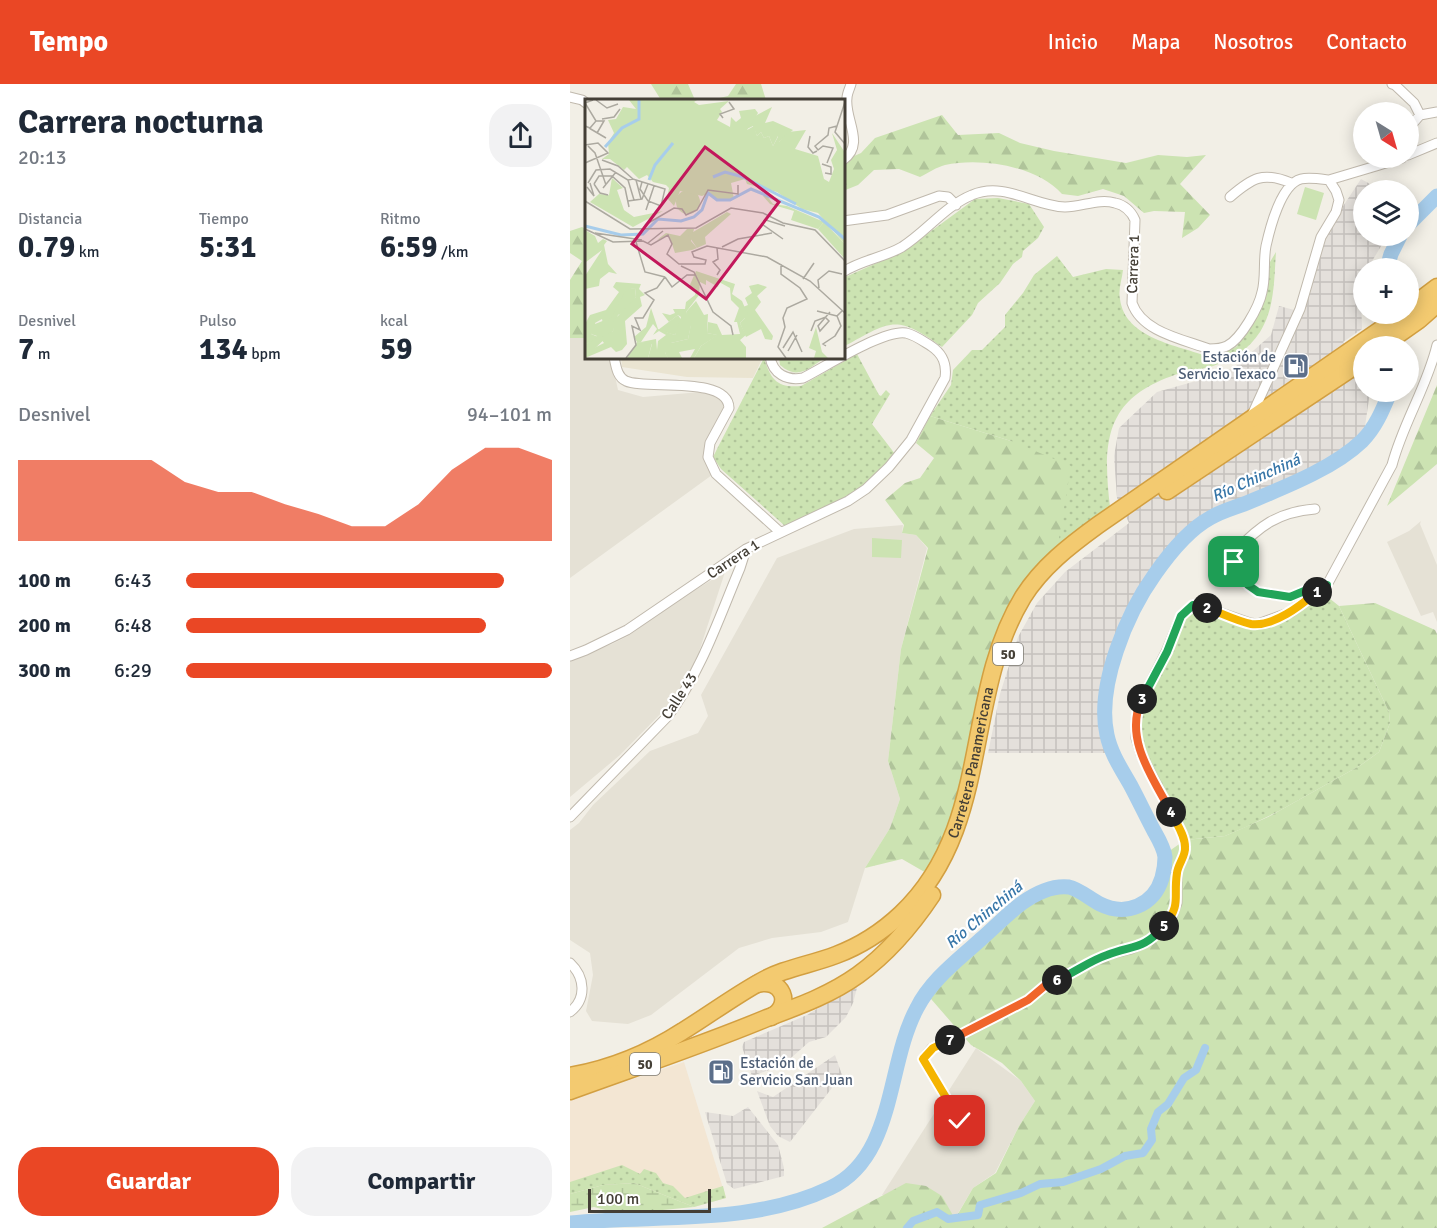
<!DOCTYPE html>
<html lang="es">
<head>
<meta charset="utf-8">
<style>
  :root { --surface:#fff; --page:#f2f2f3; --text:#1f2937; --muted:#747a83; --accent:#ea4725 }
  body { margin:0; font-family:Signika,sans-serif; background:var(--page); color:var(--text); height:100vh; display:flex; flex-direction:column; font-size:22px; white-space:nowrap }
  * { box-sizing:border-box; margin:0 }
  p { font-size:20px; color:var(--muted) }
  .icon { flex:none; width:33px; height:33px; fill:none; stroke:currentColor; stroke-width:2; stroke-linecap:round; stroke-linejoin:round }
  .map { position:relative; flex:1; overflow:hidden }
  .panel { display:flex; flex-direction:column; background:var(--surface); width:570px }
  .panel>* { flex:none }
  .needle { width:39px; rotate:143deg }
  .buttons { position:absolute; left:783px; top:18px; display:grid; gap:12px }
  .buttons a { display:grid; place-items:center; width:66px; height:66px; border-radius:50%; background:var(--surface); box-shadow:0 3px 15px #0003; font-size:30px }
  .scale { position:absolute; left:18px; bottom:15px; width:123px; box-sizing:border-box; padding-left:6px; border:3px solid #443f36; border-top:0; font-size:16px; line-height:21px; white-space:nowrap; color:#443f36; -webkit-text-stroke:4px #fff; paint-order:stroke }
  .pin { position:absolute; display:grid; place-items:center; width:51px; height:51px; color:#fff; margin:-26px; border-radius:12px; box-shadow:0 3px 9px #0006 }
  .km { position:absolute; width:30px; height:30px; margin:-15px; border-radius:50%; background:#222; color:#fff; font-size:16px; line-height:30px; text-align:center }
  .round { display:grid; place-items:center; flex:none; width:63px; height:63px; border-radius:24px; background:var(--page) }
  .overview { display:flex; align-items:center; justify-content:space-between; height:102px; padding:0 18px }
  h1 { font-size:33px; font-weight:700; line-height:45px }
  .metrics { display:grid; grid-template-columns:repeat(3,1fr); gap:9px; height:102px; padding:6px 18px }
  .metrics div { display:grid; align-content:center }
  .metrics b { font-size:30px; font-weight:700 }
  .metrics small { font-size:16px; font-weight:400 }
  .metrics p { font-size:16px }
  .chart { height:168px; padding:12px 18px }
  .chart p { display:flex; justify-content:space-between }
  .chart svg { width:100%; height:108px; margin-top:6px; fill:var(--accent); opacity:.7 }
  .cta { display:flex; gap:12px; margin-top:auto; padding:12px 18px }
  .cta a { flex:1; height:69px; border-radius:24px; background:var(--accent); color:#fff; font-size:24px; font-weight:700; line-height:69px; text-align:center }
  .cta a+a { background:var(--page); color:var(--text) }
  ul { padding:0 18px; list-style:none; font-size:20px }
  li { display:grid; grid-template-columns:96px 72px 1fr; align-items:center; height:45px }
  li i { height:15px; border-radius:8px; background:var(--accent) }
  header { display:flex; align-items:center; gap:36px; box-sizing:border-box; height:84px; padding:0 30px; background:var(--accent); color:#fff }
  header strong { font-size:28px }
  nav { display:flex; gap:33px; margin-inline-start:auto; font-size:21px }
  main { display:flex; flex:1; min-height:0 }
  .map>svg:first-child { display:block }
  .residential { fill:#e5e1d5 }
  .commercial { fill:#f3e6d3 }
  .industrial { fill:url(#industrial-grid) }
  .education { fill:#eae4d1 }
  .grass { fill:url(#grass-dots) }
  .forest { fill:url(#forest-firs) }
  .wetland { fill:url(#wetland-marsh) }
  .pitch { fill:#cce3b2 }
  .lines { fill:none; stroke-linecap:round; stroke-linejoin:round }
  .canal { stroke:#a7cdeb; stroke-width:8 }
  .river { stroke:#a7cdeb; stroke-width:15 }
  .street-casing { stroke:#c0b9ad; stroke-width:11 }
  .highway-casing { stroke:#d29f41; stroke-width:19 }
  .street { stroke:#fff; stroke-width:9 }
  .highway { stroke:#f3ca70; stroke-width:16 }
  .split-1-casing { stroke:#fff; stroke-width:12 }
  .split-2-casing { stroke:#fff; stroke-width:12 }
  .split-3-casing { stroke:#fff; stroke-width:12 }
  .split-4-casing { stroke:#fff; stroke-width:12 }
  .split-5-casing { stroke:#fff; stroke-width:12 }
  .split-6-casing { stroke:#fff; stroke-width:12 }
  .split-7-casing { stroke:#fff; stroke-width:12 }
  .split-8-casing { stroke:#fff; stroke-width:12 }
  .split-1 { stroke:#22a559; stroke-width:8 }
  .split-2 { stroke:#f5b400; stroke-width:8 }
  .split-3 { stroke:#22a559; stroke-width:8 }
  .split-4 { stroke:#f0652b; stroke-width:8 }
  .split-5 { stroke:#f5b400; stroke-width:8 }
  .split-6 { stroke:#22a559; stroke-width:8 }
  .split-7 { stroke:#f0652b; stroke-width:8 }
  .split-8 { stroke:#f5b400; stroke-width:8 }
  .labels { text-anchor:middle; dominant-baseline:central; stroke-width:4.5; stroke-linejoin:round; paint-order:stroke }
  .shield { fill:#fff; stroke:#7c7972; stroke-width:1.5 }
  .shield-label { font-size:14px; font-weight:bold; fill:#443f36 }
  .street-label { font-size:15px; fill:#443f36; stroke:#fff }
  .service-label { font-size:15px; fill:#4e5e75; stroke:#fff; text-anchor:end }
  .water-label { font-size:16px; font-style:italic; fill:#3776a8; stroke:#fff }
  .inset-river { fill:none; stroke:#a7cdeb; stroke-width:3 }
  .inset-road { fill:none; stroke:#aca9a0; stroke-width:1.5 }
  .view { fill:#c2185b; fill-opacity:0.15; stroke:#c2185b; stroke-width:3 }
  .inset-edge { fill:none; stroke:#443f36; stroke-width:3 }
</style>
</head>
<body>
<header>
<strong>Tempo</strong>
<nav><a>Inicio</a><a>Mapa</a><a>Nosotros</a><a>Contacto</a></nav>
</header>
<main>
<section class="panel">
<div class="overview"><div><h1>Carrera nocturna</h1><p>20:13</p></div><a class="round"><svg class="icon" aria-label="share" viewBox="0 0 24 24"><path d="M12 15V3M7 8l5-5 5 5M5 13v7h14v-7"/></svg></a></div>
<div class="metrics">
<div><p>Distancia</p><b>0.79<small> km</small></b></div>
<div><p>Tiempo</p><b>5:31</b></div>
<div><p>Ritmo</p><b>6:59<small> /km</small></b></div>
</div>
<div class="metrics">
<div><p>Desnivel</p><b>7<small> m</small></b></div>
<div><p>Pulso</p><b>134<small> bpm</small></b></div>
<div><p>kcal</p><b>59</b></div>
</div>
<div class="chart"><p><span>Desnivel</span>94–101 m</p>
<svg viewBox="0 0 160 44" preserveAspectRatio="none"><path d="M0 44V11L10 11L20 11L30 11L40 11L50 20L60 24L70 24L80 29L90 33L100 38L110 38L120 29L130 15L140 6L150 6L160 11V44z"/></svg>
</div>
<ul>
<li><b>100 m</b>6:43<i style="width:87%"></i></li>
<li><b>200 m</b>6:48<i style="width:82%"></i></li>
<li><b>300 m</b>6:29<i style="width:100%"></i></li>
</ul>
<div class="cta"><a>Guardar</a><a>Compartir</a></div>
</section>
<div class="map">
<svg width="867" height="1144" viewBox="0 0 867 1144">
  <defs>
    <pattern id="industrial-grid" width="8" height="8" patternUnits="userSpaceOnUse" patternTransform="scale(1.5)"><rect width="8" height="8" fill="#e4e0db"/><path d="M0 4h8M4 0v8" fill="none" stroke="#c5c1bd"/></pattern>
    <pattern id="grass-dots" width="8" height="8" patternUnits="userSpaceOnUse" patternTransform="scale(1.5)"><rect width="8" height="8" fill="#cce3b2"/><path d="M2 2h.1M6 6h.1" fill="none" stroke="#b0c49a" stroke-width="1.8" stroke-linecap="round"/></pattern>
    <pattern id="forest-firs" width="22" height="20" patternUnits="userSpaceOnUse" patternTransform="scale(1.5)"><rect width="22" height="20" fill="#cce3b2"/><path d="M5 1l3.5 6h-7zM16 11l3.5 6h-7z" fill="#b0c49a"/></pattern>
    <pattern id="wetland-marsh" width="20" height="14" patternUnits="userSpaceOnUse" patternTransform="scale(1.5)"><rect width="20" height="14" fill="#cce3b2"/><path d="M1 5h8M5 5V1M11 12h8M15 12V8" fill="none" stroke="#b0c49a"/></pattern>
  </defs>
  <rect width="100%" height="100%" fill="#f2efe6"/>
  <path class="residential" d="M0,254H16V273H41L48,306L73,313L142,307L151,312L157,323L138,357L142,391L0,494Z
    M851,437L850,440L867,481V538L863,528L851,532L817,458L839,447Z
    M333,441L332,449L346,451L357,464L331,565L318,677L330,715L320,744L295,784L278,838L251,848L202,854L169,864L81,931L58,940L22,937L16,927L23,891L20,869L0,856V746L9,739L23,721L80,667L128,649L138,632L131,611L207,474L284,445Z
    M155,488L127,574L111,609L50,671L0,713V574L42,560L58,552L110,515Z
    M406,964L451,997L465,1017L449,1042L425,1089L403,1104L384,1136L372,1112L312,1111Z"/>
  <path class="commercial" d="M114,978L156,1114L124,1123L64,1099L33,1101L0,1110V1016Z"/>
  <path class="industrial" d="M791,95L811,106H794V152H817L798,184H794L791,212L792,245L773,258L793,291L794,308H800L793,356L754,383L693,412L640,433L607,464L586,489L568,517L545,575L538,601L534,627L536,650L543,669H418L430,610L448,553L467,519L495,488L559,439L547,414L544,372L549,344L587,308L644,292L665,283L701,251L709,222L732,228L754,151Z
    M288,900L283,919L276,933L256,953L239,958L213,981L182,992L172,963L174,958L237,931Z
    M265,971L272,991L220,1058L208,1052L200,1042L187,1007L203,1013Z
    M178,1023L208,1061L214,1084V1092L164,1105L157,1100L135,1028L163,1032Z"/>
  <path class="education" d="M51,273H193L183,294L117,293L52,283Z"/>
  <path class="grass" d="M428,114L459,120L474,143L468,154L453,167L452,173L443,180L430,199L408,219L402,231L372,263C325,229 321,237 273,263V194L334,167L405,115Z
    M706,168C704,195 705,224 690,248C679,265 662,276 643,282C635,285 625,285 617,287C539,310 531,348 540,423L487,466L441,357L360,332L381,301L383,286L402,266H412L435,243V231L453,209L464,191L487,172L503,193L536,185L553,186C552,195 548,206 550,215C555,255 608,261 639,273L666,263L682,241L696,213L700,178Z
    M287,270L309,311L311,312L316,306L320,310L302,340L325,370C294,409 259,422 215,442L151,385L143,373L148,363L194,274C201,296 207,304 231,302Z
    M209,273H256C239,284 229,297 210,281Z
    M747,514H759L769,522L819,628L820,639L809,668L791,681L709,727L676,743L655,752L615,756L564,651L566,631L604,534L615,525L624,524L665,540H686Z
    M52,1081L70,1090L74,1085L86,1089L93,1099L103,1102L115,1114L153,1102L156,1114L124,1123L64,1099L33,1101L0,1110V1098Z"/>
  <path class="forest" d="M81,0H118L125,16H91Z
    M166,0H191L196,16H141L158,12Z
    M372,31L388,51L429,49L450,59L484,67L556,79L588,71L617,73L636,71L610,100L640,131L628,144L612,154L615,128L584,127L574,129L554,112L533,105L508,112L492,110C467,82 411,73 375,81C367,83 358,89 350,93L329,85L304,86L288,101L273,107V77L291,69L305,54Z
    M12,143L16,145V254H0V196L12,177L0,169V147Z
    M867,301V380L817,422Z
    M360,332L441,357L501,382L487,466L459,496L384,735L358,790L332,775L295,784L320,744L330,715L318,677L331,565L358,464L346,451L332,449L334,441L315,416L335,399L350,394L364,374L346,359Z
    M805,519L865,546L867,550V1144H252L336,1099L356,1102L372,1112L385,1135L403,1104L426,1089L449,1042L465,1017L451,997L432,979L401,961L355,908C376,885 451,812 477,804C504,797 513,816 536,823C554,828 578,824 588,805C593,795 594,782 595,770L615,756L655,752L698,733L791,681L809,668L820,639L819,628L769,522Z"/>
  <path class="wetland" d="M64,1099L124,1123L51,1130L24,1123L0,1128V1110L33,1101Z"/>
  <path class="pitch" d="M735,103L754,109L746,136L727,130Z
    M302,454L332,456L331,474L302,473Z"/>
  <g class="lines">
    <path class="canal" d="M337,1144L343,1137L367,1128L378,1135L408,1131L410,1121L451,1109L470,1100L493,1098L531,1085L555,1072L573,1069L582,1056L581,1045L588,1028L598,1020L614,994L626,986L635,964"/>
    <path class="river" d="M838,141L867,112
      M817,184L821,170L830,152
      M0,1139C85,1130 181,1142 260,1104C326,1073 316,981 347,924C361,896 387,877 410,856C424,844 437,830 452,819C466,809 482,801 499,803C509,805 520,815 530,820C556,833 584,821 592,794C594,787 595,779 595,773C594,764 588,754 584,747C576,732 569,717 561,702C552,686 541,670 537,651C526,602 557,529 585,490C599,470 618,446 640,434C651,427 667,423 679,418C715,403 764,384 792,357C806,343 813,325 820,308"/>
    <defs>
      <path id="street" d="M822,0L825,1L844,19L850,31
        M0,13L12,16L16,19
        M838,45L850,31L867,28
        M838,71L867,59
        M273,76C296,60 274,35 277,14C277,9 280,4 281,0
        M806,82L832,74
        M759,96L806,82L813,74
        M660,113C682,94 693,87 721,99
        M273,137L317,131L369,112L378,113L386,121
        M273,188C291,176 313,174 332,163C356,148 375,122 402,111C434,97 464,122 495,123C512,123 529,114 545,119C554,121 561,127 565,136L562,219C572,248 612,255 639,265C646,265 651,265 657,262C671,255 689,223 692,208C696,194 693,177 696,162C700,144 711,100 731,95C739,93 751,95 759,96
        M44,273C46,282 47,293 56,297C74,306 158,291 159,324L140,359L138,373L146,390L210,448
        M682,331L730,225L751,153L766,128L769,116L766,107L759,96
        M745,425C708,428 689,442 665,468V478L670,490L678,501L688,508L721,513L751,500
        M0,572L16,566L57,546L176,465L278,417L296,405L319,383L341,356L375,294C377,280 373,270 361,262C353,257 345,251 336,249C314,245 255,283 233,294C217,297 203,290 200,273
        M0,733L98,632C131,588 149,534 170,484L176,465
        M0,879C15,893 17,915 0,928
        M406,1046L390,1037L353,975L362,964L399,947L458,916L477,900L537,871L561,865L577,858L590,846L602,832L607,819V787L614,772L615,763L614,754L571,670L566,654V635L570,619L596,568L611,532L623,521L634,523L680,539L688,540L721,528L757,501L822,381C833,339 857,303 867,261"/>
      <g id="highway">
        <path d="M838,225L867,203"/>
        <path d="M812,262L849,236L867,220"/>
        <path d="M597,407L794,276"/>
        <path d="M187,900C212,893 224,921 201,933"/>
        <path id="s1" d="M0,992C40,985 79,969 113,947C139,931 163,913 190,898C214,884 240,881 266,871C290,862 313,847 331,830C423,743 392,613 453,513C472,483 499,462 528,441L833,230"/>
        <path d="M0,1007C66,983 132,961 197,934C229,922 260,911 288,891C317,870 342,841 362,811"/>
      </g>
    </defs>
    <use href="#street" class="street-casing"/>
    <use href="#highway" class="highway-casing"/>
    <use href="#street" class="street"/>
    <use href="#highway" class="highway"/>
  </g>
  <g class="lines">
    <defs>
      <path id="split-1" d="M664,478L678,501L688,508L720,513L751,500L757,501L747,508"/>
      <path id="split-2" d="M637,524C651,529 667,537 681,540C704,543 731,521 747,508"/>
      <path id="split-3" d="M572,615L597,568L611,532L623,521L637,524"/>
      <path id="split-4" d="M572,615C553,654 583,694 601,728"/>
      <path id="split-5" d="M594,842C612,820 603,814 607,789C608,780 616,772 615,763C615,751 606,739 601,728"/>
      <path id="split-6" d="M487,896C504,889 519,877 537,871C562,861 574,866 594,842"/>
      <path id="split-7" d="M380,956L458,916L477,900L487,896"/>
      <path id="split-8" d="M380,956L363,964L353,975L390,1037"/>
    </defs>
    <use href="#split-1" class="split-1-casing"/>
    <use href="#split-2" class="split-2-casing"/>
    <use href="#split-3" class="split-3-casing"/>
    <use href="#split-4" class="split-4-casing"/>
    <use href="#split-5" class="split-5-casing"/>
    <use href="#split-6" class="split-6-casing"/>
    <use href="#split-7" class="split-7-casing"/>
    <use href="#split-8" class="split-8-casing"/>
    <use href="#split-1" class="split-1"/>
    <use href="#split-2" class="split-2"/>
    <use href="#split-3" class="split-3"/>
    <use href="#split-4" class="split-4"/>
    <use href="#split-5" class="split-5"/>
    <use href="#split-6" class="split-6"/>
    <use href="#split-7" class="split-7"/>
    <use href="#split-8" class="split-8"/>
  </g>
  <defs>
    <symbol id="fuel-square" viewBox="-11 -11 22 22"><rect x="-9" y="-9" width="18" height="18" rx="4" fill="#5c6f8a" stroke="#fff"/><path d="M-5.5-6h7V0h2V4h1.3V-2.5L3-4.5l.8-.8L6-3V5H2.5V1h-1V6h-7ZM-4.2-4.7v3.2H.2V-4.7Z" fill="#fff"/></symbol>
  </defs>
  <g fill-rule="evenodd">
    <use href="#fuel-square" x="711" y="267" width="30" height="30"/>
    <use href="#fuel-square" x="136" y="973" width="30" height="30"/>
  </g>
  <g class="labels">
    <g class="shield">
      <rect x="423" y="559" width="30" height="22" rx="4.5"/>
      <rect x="60" y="969" width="30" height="22" rx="4.5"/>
    </g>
    <g class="shield-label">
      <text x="438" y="570">50</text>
      <text x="75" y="980">50</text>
    </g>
    <g class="street-label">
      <text transform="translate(563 180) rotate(-88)">Carrera 1</text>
      <text transform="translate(163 475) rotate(-33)">Carrera 1</text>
      <text transform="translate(109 612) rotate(-57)">Calle 43</text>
      <text stroke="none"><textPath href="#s1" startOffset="542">Carretera Panamericana</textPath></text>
    </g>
    <g class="service-label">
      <text x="706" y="273">Estación de<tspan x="706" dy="17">Servicio Texaco</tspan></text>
      <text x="170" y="979" text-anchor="start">Estación de<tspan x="170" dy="17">Servicio San Juan</tspan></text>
    </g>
    <g class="water-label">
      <text transform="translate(686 394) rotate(-24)">Río Chinchiná</text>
      <text transform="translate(414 831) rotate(-40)">Río Chinchiná</text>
    </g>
  </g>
  <g transform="translate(15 15)">
    <rect width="260" height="260" fill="#f2efe6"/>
    <path d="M187,8L180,24L188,22L208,31L194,43L193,37L188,47L184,37L179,39L176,33L172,37L168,27L162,30L170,17ZM91 103a12 12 0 1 1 24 0a12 12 0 1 1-24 0ZM178,97H182L188,105L202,107L239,123L233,130L206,121L209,112L185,105ZM102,130H109L106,142L112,149L107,151L90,154L84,136L72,141L81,134L95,137ZM173,185L182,188L172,197L176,203L170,211L188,237L187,241L180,240L176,230L161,238L155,224L160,219L158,208L163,206L160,199L167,194L164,187ZM50,189L51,198L42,212L33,216L28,232L0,259V246L12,237L6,235L10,225L20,221L41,190ZM111,202L119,216L123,215L122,234L133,236L116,247L109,259H105L110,250L94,253L97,259H83L80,255L86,244L103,240L106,225L101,213ZM93,216L97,222L90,236L73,231ZM52,243L67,244L63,259H42Z" fill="#cce3b2"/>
    <path d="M44,1H112L109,3L114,6L144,2L135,10L137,13L132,21L145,28L146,18L151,23L156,19L154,12L170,10L173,14L162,31L169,27L172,37L176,33L179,39L184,37L188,47L194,36V43L203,33L221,31L210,50L233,57L239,80L244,83L249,70L246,61L252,51L247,34L259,52V144L233,114L217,110L192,93L162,85L160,80L146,84L149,100L132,101L125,94L117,97L95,92L89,107L82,99L84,89L81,86L68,83L62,76L54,80L42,68L39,71L25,60H17L24,55L23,44L29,34L23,21L31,20L38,8L51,10ZM27,79L38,89L32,91L39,111L49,118L78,112L48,128L5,103L14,95L24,96ZM142,113L146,115L120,138L121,145L112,149L103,136ZM0,131L10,137L13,144L18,140L22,142L19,146L23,165L32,175L24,173L15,180L14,187L0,190V177L17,151L1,163ZM111,172L150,185L147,195L157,202L163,216L155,224L161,236L155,241L161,248V259H109L116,247L132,236L122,234L123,223L132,225L137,236L155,235L152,223H149L154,209L146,201L145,189L134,183L133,188L121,181V186L115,183L114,196L101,213L107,222L103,240L86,244L87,252L80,254L83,259H63L67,245L52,243L49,238L61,228L66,209L73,230L90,236L96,218L93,216L84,223L77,214L85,216L90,214L88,210H100L101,203L110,196L111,190L104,188ZM68,225L72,230L68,236L74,232L81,236L73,242L72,251L71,240L56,243ZM31,183L56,185L54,190L60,196L55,198L57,207L40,222L42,245L37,251L31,253L26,248L0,259L3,252L19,244L15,239L28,232L29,221L51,198L50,189L41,191L26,219L18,225L17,220L10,224L12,231L6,235L13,238L0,246V225L5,216L21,211L34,193L28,188ZM231,228L237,253L243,259H229L231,252L224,249Z" fill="#cce3b2" fill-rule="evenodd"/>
    <path d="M239,123L259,144V159L233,130Z" fill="#cce3b2"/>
    <path class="inset-river" d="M20,48L37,29L54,20V1M128,78L140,73L158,78L211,105M64,81L70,66L88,44M0,127L36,136L58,135L73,120L96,122L109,118L117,111L123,94L132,101H145L166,90L234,118L260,140"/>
    <path class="inset-road" d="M11,1L22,9L33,5M260,3L250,33L260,45M138,19L135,15L149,10L144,3M17,20L29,18L35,10M11,22H19L12,34M0,27L5,29L11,22L0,4L8,1M4,29L21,39M225,37L223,48L228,54L232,52M0,46L13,44L23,54L0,64M3,47L10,54L21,86M17,61L33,67L48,80M242,64L248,49L238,47L233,51L230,47L243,36L244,29L252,27M237,65L246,68V75L240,74M43,81L48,80L51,81L80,90L76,107L63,102L55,90L57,83M51,81L56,100M3,84L11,71L25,70L43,81L49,101M9,85L14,77H27L40,89L44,108M9,85L15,94L23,96M2,88L9,97L5,84M18,89L31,73M0,102L45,130L111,129L146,109L178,114L198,124L230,131L260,162M43,102L57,100L63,85M61,111L69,87M60,126L89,109L97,110L101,116L112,111L123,91L153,95V86M0,130L28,143L58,142L66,146L83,136L87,145L82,155L94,165H120L121,161L109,158L107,153L122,147L182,158L225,182L260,214M10,134L57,141M198,140L177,125L181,121L200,127M51,143L60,173L80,178M63,144L78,132M137,148L153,140L187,134M132,149L133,160L128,163L135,171L132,176M196,165V175L215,189L222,200L202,209L198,219L200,228L193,248L201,259M96,167L109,173L128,213L146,227L148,236M80,178L87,188L102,176H110M218,180L229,164M234,189L233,181L244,172L257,175M232,212L252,217M241,219L244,222L235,232L233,227L245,213M226,232L230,222L241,218M250,237L256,227L252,217L257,212M241,247L238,245L250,237M198,249L208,233L217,253M203,252L212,236M41,259L51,246L47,227L55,231L50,219H58L69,201L60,194L72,189L80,178"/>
    <path class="view" d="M120,48L194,103L121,200L47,145Z"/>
    <rect width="260" height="260" class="inset-edge"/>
  </g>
</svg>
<div class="buttons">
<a><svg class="needle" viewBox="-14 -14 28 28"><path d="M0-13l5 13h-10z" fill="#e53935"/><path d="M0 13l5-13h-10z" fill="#747a83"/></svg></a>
<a><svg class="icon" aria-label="layers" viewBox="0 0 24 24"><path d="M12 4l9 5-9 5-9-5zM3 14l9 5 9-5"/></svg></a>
<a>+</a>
<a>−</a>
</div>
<div class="scale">100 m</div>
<div class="pin" style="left:664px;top:478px;background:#1e9e55"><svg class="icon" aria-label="arrive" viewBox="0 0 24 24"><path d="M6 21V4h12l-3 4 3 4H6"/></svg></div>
<div class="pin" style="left:390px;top:1037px;background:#d93025"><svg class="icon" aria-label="check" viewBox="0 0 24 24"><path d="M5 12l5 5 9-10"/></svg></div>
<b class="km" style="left:747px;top:508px">1</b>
<b class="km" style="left:637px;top:524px">2</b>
<b class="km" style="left:572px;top:615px">3</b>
<b class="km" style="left:601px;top:728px">4</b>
<b class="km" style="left:594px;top:842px">5</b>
<b class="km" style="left:487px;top:896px">6</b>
<b class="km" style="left:380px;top:956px">7</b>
</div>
</main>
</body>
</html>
